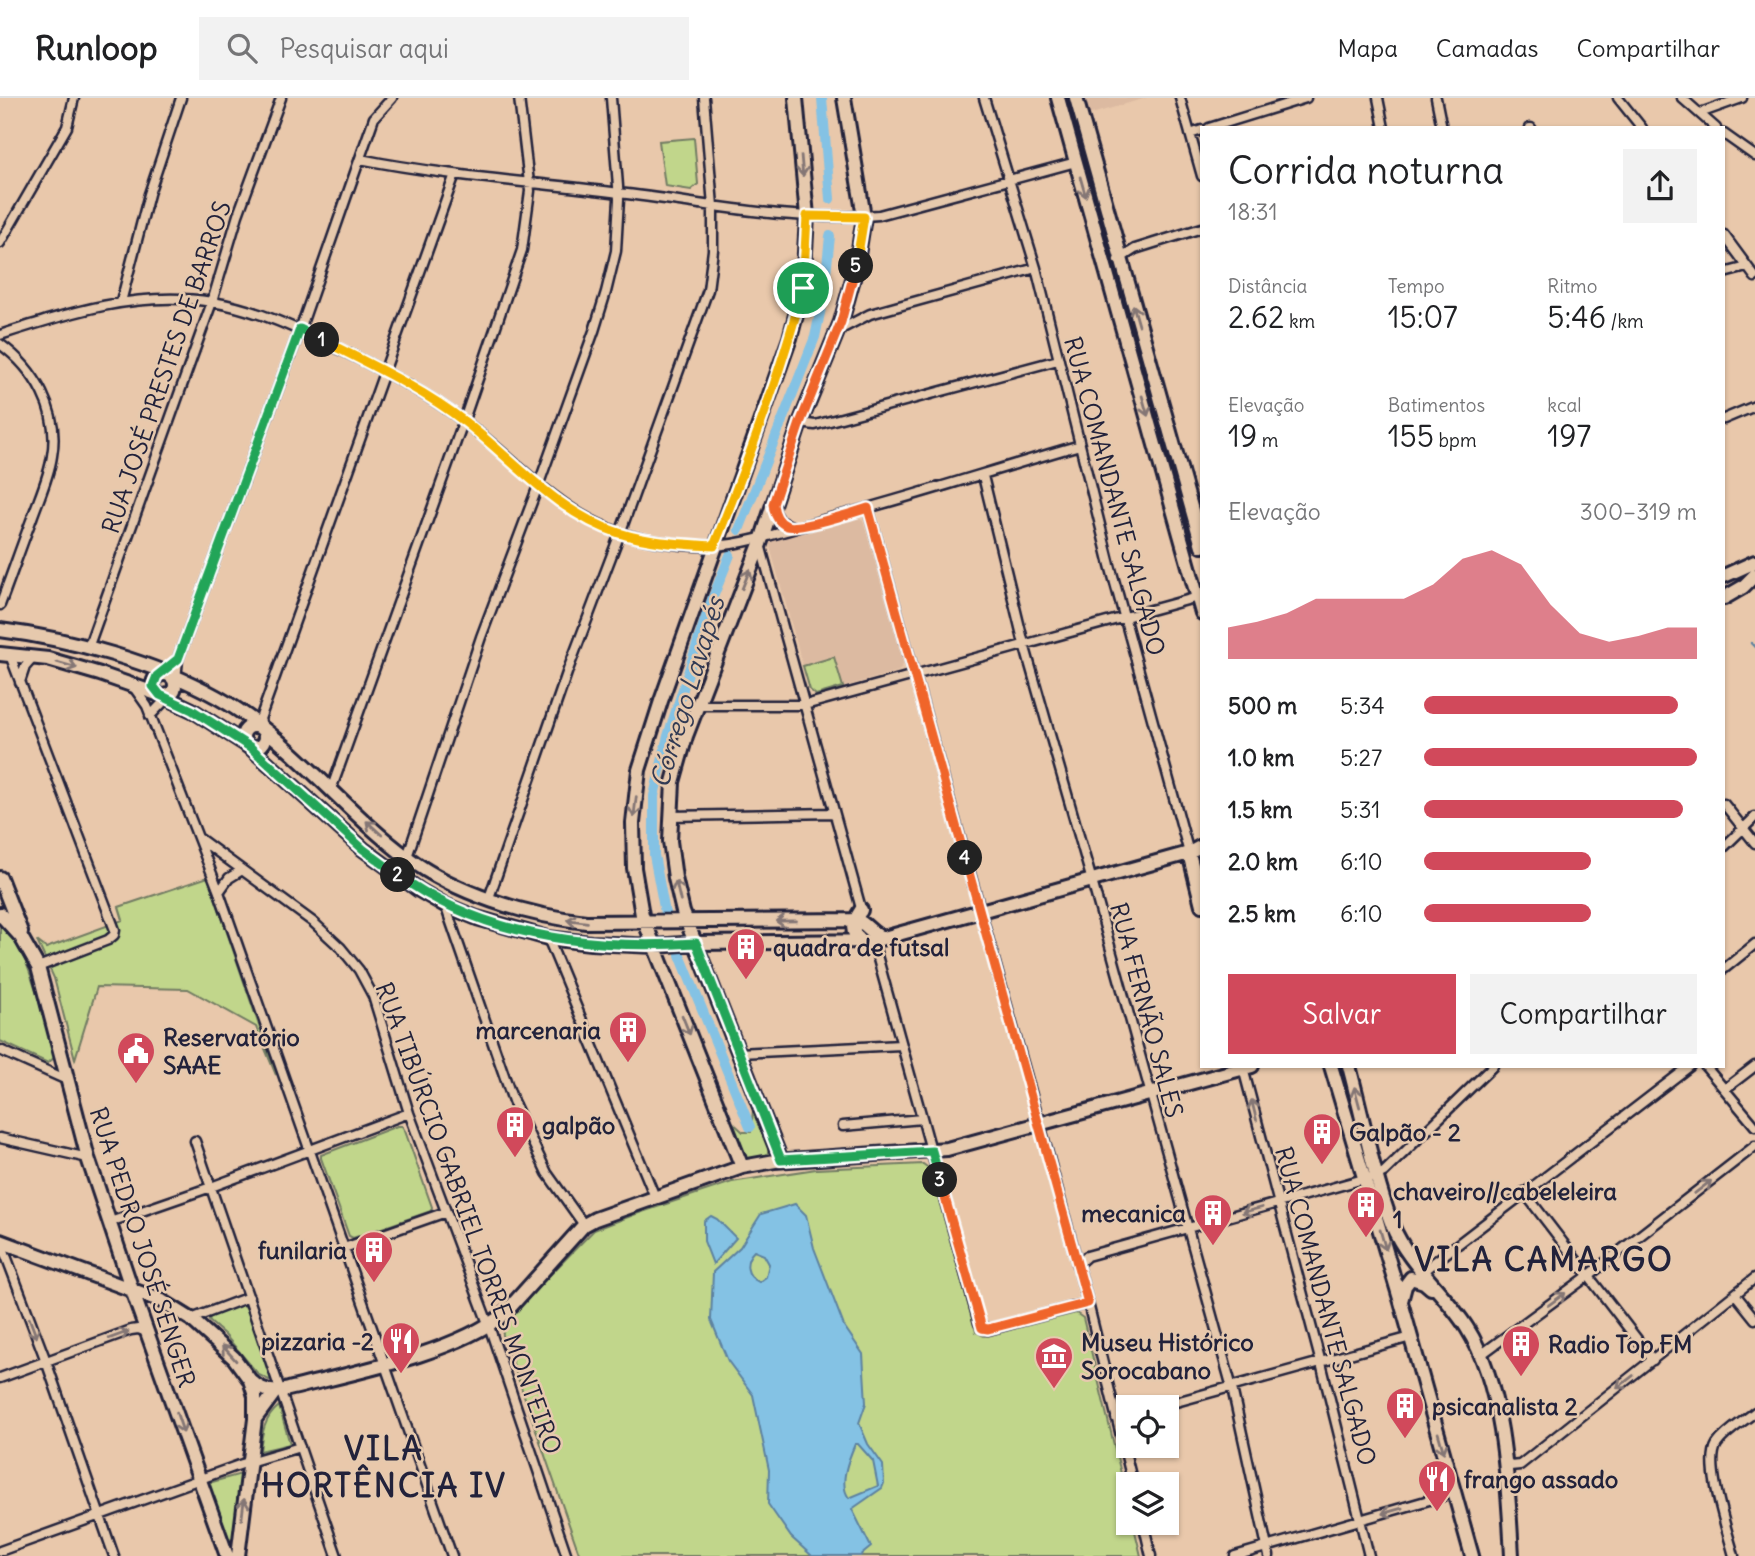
<!DOCTYPE html>
<html lang="pt">
<head>
<meta charset="utf-8">
<style>
  :root { --surface:#fff; --page:#f2f2f2; --text:#202124; --muted:#757577; --line:#e0e0e0; --accent:#d1495b }
  body { margin:0; font-family:Delius,sans-serif; background:var(--page); color:var(--text); height:100vh; display:flex; flex-direction:column; font-size:26px; white-space:nowrap }
  * { box-sizing:border-box; margin:0 }
  p { font-size:23px; color:var(--muted) }
  .icon { flex:none; width:38px; height:38px; fill:none; stroke:currentColor; stroke-width:2; stroke-linecap:round; stroke-linejoin:round }
  .map { position:relative; flex:1; overflow:hidden }
  .side { position:absolute; left:1200px; top:28px; width:525px; height:942px; display:flex; flex-direction:column; background:var(--surface); border-radius:0px; box-shadow:0 2px 5px #0004 }
  .side>* { flex:none }
  .buttons { position:absolute; left:1116px; top:1297px; display:grid; gap:14px }
  .buttons a { display:grid; place-items:center; width:63px; height:63px; border-radius:0px; background:var(--surface); box-shadow:0 2px 5px #0004; font-size:35px }
  .pin { position:absolute; display:grid; place-items:center; width:60px; height:60px; color:#fff; margin:-30px; border:4px solid #fff; border-radius:50%; box-shadow:0 2px 7px #0007 }
  .km { position:absolute; width:35px; height:35px; margin:-18px; border-radius:50%; background:#222; color:#fff; font-size:19px; line-height:35px; text-align:center }
  .round { display:grid; place-items:center; flex:none; width:74px; height:74px; border-radius:0px; background:var(--page) }
  .overview { display:flex; align-items:center; justify-content:space-between; height:119px; padding:0 28px }
  h1 { font-size:38px; font-weight:600; line-height:52px }
  .figures { display:grid; grid-template-columns:repeat(3,1fr); gap:10px; height:119px; padding:7px 28px }
  .figures div { display:grid; align-content:center }
  .figures b { font-size:30px; font-weight:600 }
  .figures small { font-size:19px; font-weight:400 }
  .figures p { font-size:19px }
  .chart { height:196px; padding:14px 28px }
  .chart p { display:flex; justify-content:space-between }
  .chart svg { width:100%; height:126px; margin-top:7px; fill:var(--accent); opacity:.7 }
  .primary-button { display:flex; gap:14px; margin-top:auto; padding:14px 28px }
  .primary-button a { flex:1; height:80px; border-radius:0px; background:var(--accent); color:#fff; font-size:28px; font-weight:600; line-height:80px; text-align:center }
  .primary-button a+a { background:var(--page); color:var(--text) }
  ul { padding:0 28px; list-style:none; font-size:23px }
  li { display:grid; grid-template-columns:112px 84px 1fr; align-items:center; height:52px }
  li i { height:18px; border-radius:9px; background:var(--accent) }
  header { display:flex; align-items:center; gap:42px; box-sizing:border-box; height:98px; padding:0 35px; background:var(--surface); border-bottom:2px solid var(--line) }
  header strong { font-size:33px }
  nav { display:flex; gap:38px; margin-inline-start:auto; font-size:24px }
  .search { width:490px; height:63px; background:var(--page); display:flex; align-items:center; gap:18px; box-sizing:border-box; padding:0 24px; border-radius:0px; color:var(--muted); font-size:26px }
  .map>svg:first-child { display:block }
  .built { fill:#dcbaa1 }
  .green { fill:#c1d68b; stroke:#727c63; stroke-width:2 }
  .water { fill:#84c2e4; stroke:#5d82a0; stroke-width:2; fill-rule:evenodd }
  .lines { fill:none; stroke-linecap:round; stroke-linejoin:round }
  .stream { stroke:#5d82a0; stroke-width:2.5 }
  .canal { stroke:#84c2e4; stroke-width:10 }
  .street-casing { stroke:#22223b; stroke-width:13 }
  .secondary-casing { stroke:#22223b; stroke-width:18 }
  .street { stroke:#e6c9ad; stroke-width:8 }
  .secondary { stroke:#e6c9ad; stroke-width:12 }
  .oneway { stroke:#847674 }
  .split-1-casing { stroke:#fff; stroke-width:14 }
  .split-2-casing { stroke:#fff; stroke-width:14 }
  .split-3-casing { stroke:#fff; stroke-width:14 }
  .split-4-casing { stroke:#fff; stroke-width:14 }
  .split-5-casing { stroke:#fff; stroke-width:14 }
  .split-6-casing { stroke:#fff; stroke-width:14 }
  .split-1 { stroke:#f5b400; stroke-width:9 }
  .split-2 { stroke:#22a559; stroke-width:9 }
  .split-3 { stroke:#22a559; stroke-width:9 }
  .split-4 { stroke:#f0652b; stroke-width:9 }
  .split-5 { stroke:#f0652b; stroke-width:9 }
  .split-6 { stroke:#f5b400; stroke-width:9 }
  .labels { text-anchor:middle; dominant-baseline:central; stroke-width:5; stroke-linejoin:round; paint-order:stroke }
  .street-label { font-size:24px; fill:#22223b; stroke:#e6c9ad }
  .poi-label { font-size:24px; font-weight:bold; fill:#22223b; stroke:#e6c9ad; text-anchor:start }
  .water-label { font-size:26px; font-style:italic; fill:#313a54; stroke:#e6c9ad }
  .district-label { font-size:32px; font-weight:bold; letter-spacing:2px; fill:#22223b; stroke:#e6c9ad }
</style>
</head>
<body>
<header>
<strong>Runloop</strong>
<div class="search"><svg class="icon" aria-label="search" viewBox="0 0 24 24"><circle cx="10" cy="10" r="6"/><path d="M15 15l6 6"/></svg>Pesquisar aqui</div>
<nav><a>Mapa</a><a>Camadas</a><a>Compartilhar</a></nav>
</header>
<div class="map">
<svg width="1755" height="1458" viewBox="0 0 1755 1458">
  <rect width="100%" height="100%" fill="#e9c8ab"/>
  <filter id="ink" filterUnits="userSpaceOnUse"><feTurbulence type="fractalNoise" baseFrequency=".0143" numOctaves="2"/><feDisplacementMap in="SourceGraphic" scale="14" xChannelSelector="R" yChannelSelector="G"/><feConvolveMatrix kernelMatrix="1 2 1 2 8 2 1 2 1" color-interpolation-filters="sRGB"/></filter>
  <g filter="url(#ink)">
    <path class="built" d="M1084,0H1146L1088,17Z
      M858,419L863,422L904,565L899,573L843,589L834,560L803,568L769,445L772,440Z"/>
    <path class="green" d="M694,40L698,86L691,92L665,88L659,43Z
      M834,559L843,589L816,597L810,592L803,568Z
      M208,779L276,977L256,929L188,891L97,889L75,961L54,880L37,843L46,850L123,822L119,809Z
      M0,826C27,840 45,929 55,959L48,965L0,943Z
      M753,1012L768,1043V1055C743,1080 734,1039 729,1021L743,1034H751Z
      M397,1028H402L405,1033L432,1109L431,1113L353,1140L349,1138L321,1060V1057Z
      M923,1066L930,1071L976,1234L984,1238L1076,1215L1083,1220L1129,1408V1424L1133,1425L1141,1458H580L503,1237L502,1230L505,1223L594,1132L636,1116L732,1084L816,1071Z
      M242,1206L247,1210L272,1281L269,1282L259,1277L225,1237L209,1223L210,1219Z
      M279,1308L290,1346L260,1353C262,1335 264,1320 279,1308Z
      M241,1376L232,1457L205,1386Z"/>
    <path class="water" d="M795,1106L806,1117L814,1150L844,1228L863,1256L866,1305L859,1325L868,1346L883,1367L884,1385L882,1390L852,1411L871,1449L860,1458H812L791,1439L768,1406L769,1372L753,1297L728,1263L711,1222L713,1174L740,1149L761,1116ZM754,1153L764,1157L769,1166L766,1179L759,1184C745,1178 744,1163 754,1153ZM855,1346H858L873,1363L878,1388L849,1400C838,1386 849,1360 855,1346Z
      M711,1118L717,1121L736,1140L713,1166L704,1143V1123Z"/>
    <g class="lines">
      <path class="stream" d="M1751,545L1755,549"/>
      <path class="canal" d="M822,0L830,101
        M739,432L815,239L824,196L830,138
        M665,815L654,757V698L668,638L709,509L730,457
        M680,857L750,1029"/>
      <defs>
        <path id="street" d="M984,0L1036,170L1110,467L1189,755
          M1180,0L1202,78
          M1378,0L1384,30
          M1436,0L1442,30
          M1618,0L1642,30
          M1682,0L1716,30
          M1700,15L1742,0
          M1209,30L1306,0
          M1530,30H1531
          M1190,36L1202,32
          M1724,36L1755,58
          M360,61C445,78 533,84 619,95C705,105 793,125 879,117L1076,64
          M1724,137L1755,179
          M0,145L67,29L74,0
          M1118,162L1135,151L1202,130
          M1724,175L1747,169
          M121,204L149,96L181,0
          M839,232L870,216L1036,170
          M0,237C68,215 139,192 212,204C258,211 302,233 343,253C385,273 428,296 465,324C535,377 571,433 666,445C681,447 698,449 713,448C746,447 794,430 827,421C912,399 996,371 1080,347
          M0,246C35,271 60,314 52,358C49,379 39,400 32,420C21,449 11,478 0,507
          M1724,321L1755,308
          M800,325L815,327L1058,262
          M983,378L1024,546L1092,783L1232,1290L1269,1458
          M868,410L1040,1026L1088,1205L1133,1386
          M773,411L780,423L793,429
          M760,446L862,814
          M88,550L212,204L238,117L281,0
          M10,557L115,832L114,837L108,842L38,869
          M176,582L178,561L302,226L374,20L392,0
          M20,584L25,569L33,560
          M135,591L147,608L219,794L452,1458
          M697,607H805L1198,499
          M150,618L170,597
          M263,630L260,621L455,76
          M331,692L466,316L522,152L530,93L519,0
          M1724,706L1755,745
          M670,718L834,715
          M200,741L313,824L341,850L359,872L373,898L409,1015L489,1228L567,1458
          M1724,749L1755,719
          M407,759L481,539L541,380L594,233L606,194L616,153L619,101L611,0
          M219,794L229,780L242,772
          M489,800L568,572L622,430L708,192L713,152V108L704,0
          M445,807L513,1003L547,1075L584,1127
          M548,840L655,1099
          M873,843L979,1225L988,1232L1088,1205
          M1724,871L1755,846
          M0,952L67,982
          M739,955L901,947
          M1705,968L1755,1028
          M1243,970L1321,1265L1369,1458
          M1725,991L1755,968
          M843,1028L922,1021
          M0,1040L88,1060
          M195,1043L337,1458
          M1524,1094L1653,1262
          M110,1124L211,1089L409,1015
          M3,1150L46,1263L114,1458
          M344,1150L446,1114
          M1077,1167L1087,1158L1378,1077L1384,1074L1493,968
          M1423,1173L1690,968
          M1735,1196L1755,1221
          M191,1221L249,1199
          M1482,1256L1588,1178L1755,1048
          M0,1280L131,1232L138,1231L147,1234
          M1158,1309L1411,1239
          M1116,1320L1129,1317
          M1505,1362L1510,1368L1520,1367L1755,1180
          M1143,1424L1151,1458
          M0,1453L242,1366L300,1349
          M1235,1458L1443,1398L1450,1393L1453,1387
          M1734,1458C1728,1434 1704,1366 1717,1346C1726,1333 1743,1324 1755,1314"/>
        <path id="secondary" d="M1058,0L1202,515
          M1076,0L1202,448
          M1724,478L1755,464
          M1724,500L1743,489L1755,477
          M0,532C71,541 154,564 217,599C289,639 342,711 408,760C457,796 525,817 586,824L856,822C867,825 871,837 884,840
          M0,556L48,561L100,576L160,597L192,612L250,649L363,751L419,792L445,807L477,820L548,840L591,845L655,848L696,845L873,843L1189,755L1202,748
          M153 587a11 11 0 1 1 22 0a11 11 0 1 1-22 0Z
          M243 639a11 11 0 1 1 22 0a11 11 0 1 1-22 0Z
          M1189,755L1202,807
          M0,780L21,834
          M861,812C853,824 848,834 862,843
          M0,816L21,839L38,869L88,1060L132,1192L227,1458
          M1331,968L1401,1204L1472,1458
          M1349,968C1363,1020 1373,1076 1392,1127C1408,1166 1445,1195 1467,1230C1505,1290 1508,1388 1512,1458
          M781,1062L683,814L675,780L670,743L673,684L686,638L760,446L800,325L841,224L856,170L864,119L844,0
          M742,1069L642,817L634,770L633,725L639,672L661,603L790,240L803,190L807,118L796,0
          M0,1143L162,1203L191,1221L234,1260L250,1282L255,1298V1321L238,1458
          M1401,1203L1405,1188L1411,1180L1424,1184L1431,1190
          M250,1282C258,1290 269,1295 281,1293C346,1276 452,1257 504,1216L584,1127L595,1121L742,1069L775,1063L947,1051L1252,968
          M255,1321L275,1294"/>
      </defs>
      <use href="#street" class="street-casing"/>
      <use href="#secondary" class="secondary-casing"/>
      <use href="#street" class="street"/>
      <use href="#secondary" class="secondary"/>
    </g>
    <defs><path id="oneway-shaft" d="M-6 0H5M1.5-3L5.5 0L1.5 3" fill="none" stroke-width="1.6" stroke-linecap="round" stroke-linejoin="round" transform="scale(1.75)"/></defs>
    <g class="oneway">
      <use href="#oneway-shaft" transform="translate(802 68) rotate(85)"/>
      <use href="#oneway-shaft" transform="translate(1083 89) rotate(74)"/>
      <use href="#oneway-shaft" transform="translate(1136 217) rotate(-106)"/>
      <use href="#oneway-shaft" transform="translate(1145 308) rotate(74)"/>
      <use href="#oneway-shaft" transform="translate(746 481) rotate(-68)"/>
      <use href="#oneway-shaft" transform="translate(67 567) rotate(16)"/>
      <use href="#oneway-shaft" transform="translate(635 709) rotate(97)"/>
      <use href="#oneway-shaft" transform="translate(374 730) rotate(-138)"/>
      <use href="#oneway-shaft" transform="translate(678 793) rotate(-103)"/>
      <use href="#oneway-shaft" transform="translate(577 823) rotate(-173)"/>
      <use href="#oneway-shaft" transform="translate(786 823) rotate(179)"/>
      <use href="#oneway-shaft" transform="translate(686 927) rotate(68)"/>
      <use href="#oneway-shaft" transform="translate(1357 999) rotate(-105)"/>
      <use href="#oneway-shaft" transform="translate(1254 1012) rotate(-104)"/>
      <use href="#oneway-shaft" transform="translate(1703 1089) rotate(-38)"/>
      <use href="#oneway-shaft" transform="translate(1252 1112) rotate(165)"/>
      <use href="#oneway-shaft" transform="translate(1383 1142) rotate(74)"/>
      <use href="#oneway-shaft" transform="translate(1557 1201) rotate(-36)"/>
      <use href="#oneway-shaft" transform="translate(33 1230) rotate(69)"/>
      <use href="#oneway-shaft" transform="translate(119 1237) rotate(-20)"/>
      <use href="#oneway-shaft" transform="translate(229 1255) rotate(-132)"/>
      <use href="#oneway-shaft" transform="translate(1625 1284) rotate(142)"/>
      <use href="#oneway-shaft" transform="translate(180 1325) rotate(71)"/>
      <use href="#oneway-shaft" transform="translate(1441 1345) rotate(74)"/>
      <use href="#oneway-shaft" transform="translate(243 1411) rotate(-83)"/>
      <use href="#oneway-shaft" transform="translate(1392 1413) rotate(164)"/>
    </g>
  </g>
  <g class="lines" filter="url(#ink)">
    <defs>
      <path id="split-1" d="M322,242C369,266 423,291 465,324C515,363 557,415 619,435C650,445 682,446 714,448C748,364 780,278 803,190"/>
      <path id="split-2" d="M322,242L300,231L178,561L157,578L153,588L160,597L192,612L250,649L363,751L398,777"/>
      <path id="split-3" d="M398,777C484,840 592,852 696,845L781,1062L932,1053L940,1082"/>
      <path id="split-4" d="M940,1082L982,1230L988,1231L1088,1205L965,760"/>
      <path id="split-5" d="M856,168L841,224L800,325L773,406C774,415 777,424 787,428C799,432 853,415 868,410L965,760"/>
      <path id="split-6" d="M803,190L807,118L864,119L856,168"/>
    </defs>
    <use href="#split-1" class="split-1-casing"/>
    <use href="#split-2" class="split-2-casing"/>
    <use href="#split-3" class="split-3-casing"/>
    <use href="#split-4" class="split-4-casing"/>
    <use href="#split-5" class="split-5-casing"/>
    <use href="#split-6" class="split-6-casing"/>
    <use href="#split-1" class="split-1"/>
    <use href="#split-2" class="split-2"/>
    <use href="#split-3" class="split-3"/>
    <use href="#split-4" class="split-4"/>
    <use href="#split-5" class="split-5"/>
    <use href="#split-6" class="split-6"/>
  </g>
  <defs>
    <symbol id="building-pin" viewBox="-11 -11 22 30"><path d="M0 17L-7.5 6A9.5 9.5 0 1 1 7.5 6Z" fill="#d1495b" stroke="#e6c9ad"/><path d="M-4-6H4V6H1V3H-1V6H-4ZM-2.5-4.3h1.7v1.8h-1.7ZM.8-4.3h1.7v1.8H.8ZM-2.5-1h1.7V.8h-1.7ZM.8-1h1.7V.8H.8Z" fill="#fff"/></symbol>
    <symbol id="civic-pin" viewBox="-11 -11 22 30"><path d="M0 17L-7.5 6A9.5 9.5 0 1 1 7.5 6Z" fill="#d1495b" stroke="#e6c9ad"/><path d="M-.6-6.5H3V-4.5H.6V-3L4-1V1h2V6H-6V1h2V-1L-.6-3ZM-1.2 2.5V6h2.4V2.5Z" fill="#fff"/></symbol>
    <symbol id="restaurant-pin" viewBox="-11 -11 22 30"><path d="M0 17L-7.5 6A9.5 9.5 0 1 1 7.5 6Z" fill="#d1495b" stroke="#e6c9ad"/><path d="M-5-6h1v4h1v-4h1v4h1v-4h1v5L-1.5 .5V6h-2V.5L-5-1ZM5-6V6H3V1.5H1.5Q1.5-4 5-6Z" fill="#fff"/></symbol>
    <symbol id="museum-pin" viewBox="-11 -11 22 30"><path d="M0 17L-7.5 6A9.5 9.5 0 1 1 7.5 6Z" fill="#d1495b" stroke="#e6c9ad"/><path d="M0-6L6-3V-2H-6V-3ZM-5-1h2V3h-2ZM-1-1h2V3h-2ZM3-1h2V3H3ZM-6 4H6V6H-6Z" fill="#fff"/></symbol>
  </defs>
  <g fill-rule="evenodd">
    <use href="#building-pin" x="724" y="827" width="44" height="60"/>
    <use href="#building-pin" x="606" y="910" width="44" height="60"/>
    <use href="#civic-pin" x="114" y="931" width="44" height="60"/>
    <use href="#building-pin" x="493" y="1005" width="44" height="60"/>
    <use href="#building-pin" x="1300" y="1012" width="44" height="60"/>
    <use href="#building-pin" x="1344" y="1085" width="44" height="60"/>
    <use href="#building-pin" x="1191" y="1093" width="44" height="60"/>
    <use href="#building-pin" x="352" y="1130" width="44" height="60"/>
    <use href="#restaurant-pin" x="379" y="1221" width="44" height="60"/>
    <use href="#building-pin" x="1499" y="1224" width="44" height="60"/>
    <use href="#museum-pin" x="1032" y="1236" width="44" height="60"/>
    <use href="#building-pin" x="1383" y="1286" width="44" height="60"/>
    <use href="#restaurant-pin" x="1415" y="1359" width="44" height="60"/>
  </g>
  <g class="labels">
    <g class="street-label">
      <text transform="translate(166 269) rotate(-71)">RUA JOSÉ PRESTES DE BARROS</text>
      <text transform="translate(1115 398) rotate(75)">RUA COMANDANTE SALGADO</text>
      <text transform="translate(1147 912) rotate(75)">RUA FERNÃO SALES</text>
      <text transform="translate(469 1120) rotate(70)">RUA TIBÚRCIO GABRIEL TORRES MONTEIRO</text>
      <text transform="translate(143 1149) rotate(72)">RUA PEDRO JOSÉ SENGER</text>
      <text transform="translate(1326 1208) rotate(75)">RUA COMANDANTE SALGADO</text>
    </g>
    <g class="poi-label">
      <text x="773" y="849">quadra de futsal</text>
      <text x="601" y="932" text-anchor="end">marcenaria</text>
      <text x="163" y="939">Reservatório<tspan x="163" dy="28">SAAE</tspan></text>
      <text x="542" y="1027">galpão</text>
      <text x="1349" y="1034">Galpão - 2</text>
      <text x="1393" y="1093">chaveiro//cabeleleira<tspan x="1393" dy="28">1</tspan></text>
      <text x="1186" y="1115" text-anchor="end">mecanica</text>
      <text x="347" y="1152" text-anchor="end">funilaria</text>
      <text x="374" y="1243" text-anchor="end">pizzaria -2</text>
      <text x="1081" y="1244">Museu Histórico<tspan x="1081" dy="28">Sorocabano</tspan></text>
      <text x="1548" y="1246">Radio Top FM</text>
      <text x="1432" y="1308">psicanalista 2</text>
      <text x="1464" y="1381">frango assado</text>
    </g>
    <g class="water-label">
      <text transform="translate(687 594) rotate(-73)">Córrego Lavapés</text>
    </g>
    <g class="district-label">
      <text x="1544" y="1161">VILA CAMARGO</text>
      <text x="384" y="1350">VILA<tspan x="384" dy="37">HORTÊNCIA IV</tspan></text>
    </g>
  </g>
</svg>
<div class="buttons">
<a><svg class="icon" aria-label="locate" viewBox="0 0 24 24"><circle cx="12" cy="12" r="6"/><path d="M12 2v4M12 18v4M2 12h4M18 12h4"/></svg></a>
<a><svg class="icon" aria-label="layers" viewBox="0 0 24 24"><path d="M12 4l9 5-9 5-9-5zM3 14l9 5 9-5"/></svg></a>
</div>
<div class="pin" style="left:803px;top:190px;background:#1e9e55"><svg class="icon" aria-label="arrive" viewBox="0 0 24 24"><path d="M6 21V4h12l-3 4 3 4H6"/></svg></div>
<b class="km" style="left:322px;top:242px">1</b>
<b class="km" style="left:398px;top:777px">2</b>
<b class="km" style="left:940px;top:1082px">3</b>
<b class="km" style="left:965px;top:760px">4</b>
<b class="km" style="left:856px;top:168px">5</b>
<section class="side">
<div class="overview"><div><h1>Corrida noturna</h1><p>18:31</p></div><a class="round"><svg class="icon" aria-label="share" viewBox="0 0 24 24"><path d="M12 15V3M7 8l5-5 5 5M5 13v7h14v-7"/></svg></a></div>
<div class="figures">
<div><p>Distância</p><b>2.62<small> km</small></b></div>
<div><p>Tempo</p><b>15:07</b></div>
<div><p>Ritmo</p><b>5:46<small> /km</small></b></div>
</div>
<div class="figures">
<div><p>Elevação</p><b>19<small> m</small></b></div>
<div><p>Batimentos</p><b>155<small> bpm</small></b></div>
<div><p>kcal</p><b>197</b></div>
</div>
<div class="chart"><p><span>Elevação</span>300–319 m</p>
<svg viewBox="0 0 160 44" preserveAspectRatio="none"><path d="M0 44V33L10 31L20 28L30 23L40 23L50 23L60 23L70 18L80 9L90 6L100 11L110 25L120 35L130 38L140 36L150 33L160 33V44z"/></svg>
</div>
<ul>
<li><b>500 m</b>5:34<i style="width:93%"></i></li>
<li><b>1.0 km</b>5:27<i style="width:100%"></i></li>
<li><b>1.5 km</b>5:31<i style="width:95%"></i></li>
<li><b>2.0 km</b>6:10<i style="width:61%"></i></li>
<li><b>2.5 km</b>6:10<i style="width:61%"></i></li>
</ul>
<div class="primary-button"><a>Salvar</a><a>Compartilhar</a></div>
</section>
</div>
</body>
</html>
